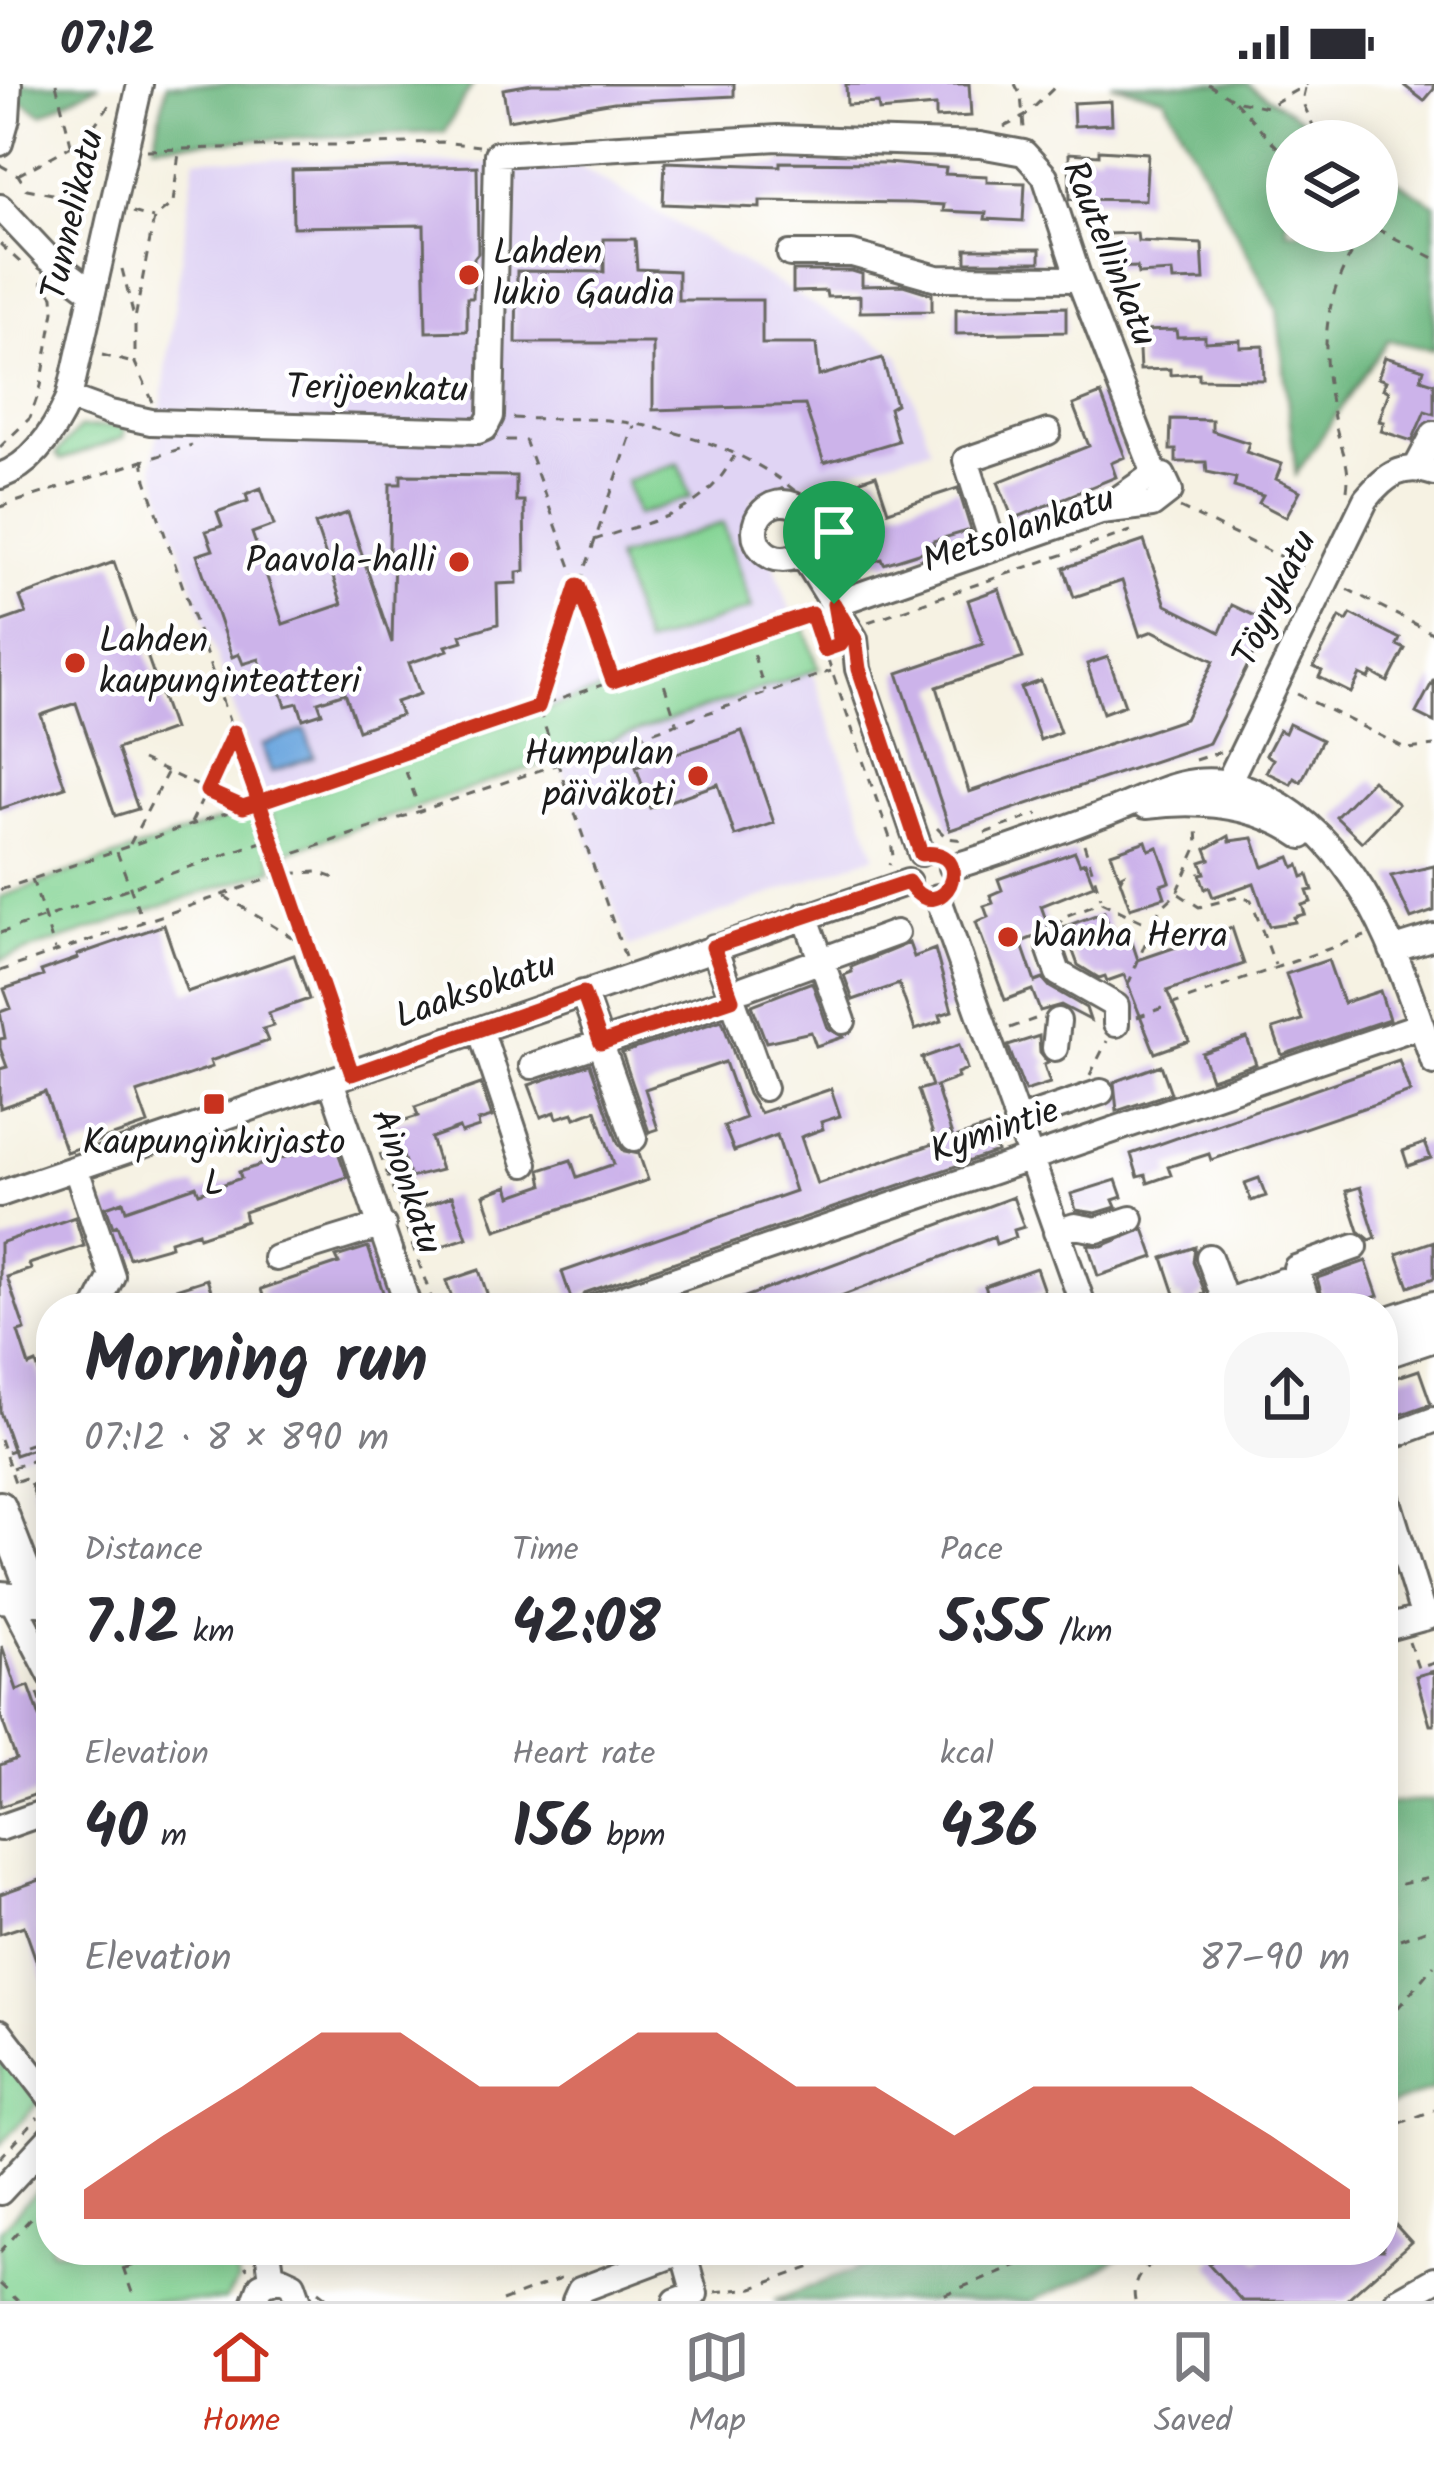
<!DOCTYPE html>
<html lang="en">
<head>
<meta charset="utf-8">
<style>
  :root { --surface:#fff; --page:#f7f7f7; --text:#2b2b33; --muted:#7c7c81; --line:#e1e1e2; --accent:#c8321e }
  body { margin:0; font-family:Kalam,sans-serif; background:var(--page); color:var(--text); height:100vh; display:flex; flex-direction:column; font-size:45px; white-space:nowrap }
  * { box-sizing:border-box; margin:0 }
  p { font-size:39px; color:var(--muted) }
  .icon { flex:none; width:66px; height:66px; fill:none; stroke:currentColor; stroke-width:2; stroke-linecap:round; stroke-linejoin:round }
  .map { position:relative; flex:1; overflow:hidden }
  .details { position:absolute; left:36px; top:1209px; width:1362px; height:972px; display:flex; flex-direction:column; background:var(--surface); border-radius:48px; box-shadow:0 6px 30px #0003 }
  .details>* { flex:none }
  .controls { position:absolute; left:1266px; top:36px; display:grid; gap:24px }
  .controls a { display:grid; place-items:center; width:132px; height:132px; border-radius:50%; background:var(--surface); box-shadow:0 6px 30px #0003; font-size:60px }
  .pin { position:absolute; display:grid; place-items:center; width:102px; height:102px; color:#fff; margin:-123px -51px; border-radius:50% 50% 50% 0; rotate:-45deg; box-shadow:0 0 12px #0007 }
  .pin .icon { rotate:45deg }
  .round { display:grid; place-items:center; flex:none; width:126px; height:126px; border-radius:48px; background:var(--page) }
  .head { display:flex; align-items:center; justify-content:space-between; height:204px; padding:0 48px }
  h1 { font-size:66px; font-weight:700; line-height:90px }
  .metrics { display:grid; grid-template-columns:repeat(3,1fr); gap:18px; height:204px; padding:12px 48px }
  .metrics div { display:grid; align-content:center }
  .metrics b { font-size:60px; font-weight:700 }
  .metrics small { font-size:33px; font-weight:400 }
  .metrics p { font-size:33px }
  .chart { height:336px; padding:24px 48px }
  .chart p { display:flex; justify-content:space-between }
  .chart svg { width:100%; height:216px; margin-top:12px; fill:var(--accent); opacity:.7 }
  .status { display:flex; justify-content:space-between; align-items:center; height:84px; padding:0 60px; background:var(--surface); direction:ltr }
  .status svg { height:33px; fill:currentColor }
  .menu { display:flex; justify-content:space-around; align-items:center; height:168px; border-top:3px solid var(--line); background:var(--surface); font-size:33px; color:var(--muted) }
  .menu a { display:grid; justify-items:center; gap:6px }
  .menu .current { color:var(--accent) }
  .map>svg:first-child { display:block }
  .built { fill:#e0d4f4 }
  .green { fill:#84d494; stroke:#507858; stroke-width:3 }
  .forest { fill:#6bb67e; stroke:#44694d; stroke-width:3 }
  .water { fill:#70a9e0; stroke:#46627e; stroke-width:3 }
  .building { fill:#ccb3ea }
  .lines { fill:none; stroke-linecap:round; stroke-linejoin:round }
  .minor-casing { stroke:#686762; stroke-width:30 }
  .major-casing { stroke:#686762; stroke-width:36 }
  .path { stroke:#686762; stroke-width:3; stroke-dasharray:9 9; stroke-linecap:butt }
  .minor { stroke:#fff; stroke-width:24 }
  .major { stroke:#fff; stroke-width:30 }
  .route-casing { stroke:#fff; stroke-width:24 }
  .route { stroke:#c8321e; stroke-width:15 }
  .poi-dot { fill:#c8321e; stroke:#fff; stroke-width:4.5 }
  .labels { text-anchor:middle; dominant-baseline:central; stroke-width:9; stroke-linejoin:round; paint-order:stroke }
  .street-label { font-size:36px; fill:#1c1c1c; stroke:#fff }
  .poi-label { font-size:36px; fill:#1c1c1c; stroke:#fff; text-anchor:start }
</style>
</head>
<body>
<div class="status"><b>07:12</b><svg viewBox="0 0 49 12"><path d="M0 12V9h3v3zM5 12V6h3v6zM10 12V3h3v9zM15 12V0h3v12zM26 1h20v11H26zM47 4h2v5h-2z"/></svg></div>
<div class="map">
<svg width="1434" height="2217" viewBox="0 0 1434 2217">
  <rect width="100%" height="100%" fill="#fff"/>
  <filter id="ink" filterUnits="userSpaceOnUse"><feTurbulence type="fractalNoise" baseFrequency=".00833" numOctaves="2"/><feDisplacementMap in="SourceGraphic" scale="24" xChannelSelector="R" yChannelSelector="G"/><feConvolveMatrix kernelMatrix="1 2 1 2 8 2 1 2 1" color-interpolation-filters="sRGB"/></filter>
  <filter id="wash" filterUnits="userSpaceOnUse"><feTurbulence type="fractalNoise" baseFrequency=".004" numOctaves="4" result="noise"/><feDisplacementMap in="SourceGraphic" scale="48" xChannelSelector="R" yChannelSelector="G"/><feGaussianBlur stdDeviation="2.7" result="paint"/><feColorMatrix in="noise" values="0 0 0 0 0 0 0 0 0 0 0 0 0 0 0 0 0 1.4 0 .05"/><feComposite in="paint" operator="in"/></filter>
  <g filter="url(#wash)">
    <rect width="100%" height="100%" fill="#f6f2e3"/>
    <path class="built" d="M195,74L577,81L899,271L931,364L751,414L876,771L629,863L536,612L263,712L153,381Z"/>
    <path class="green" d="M120,342L125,345L123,354L61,376L56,370L79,344Z
      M679,379L691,413L637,431L626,397Z
      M723,439L752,524L645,561L616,474Z
      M804,541L819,585L283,769L268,723L539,627Z
      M255,724L274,785L0,876V813Z
      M0,1965L41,2016L0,2061Z
      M51,2091V2166H231L238,2199L224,2217H0V2146Z"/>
    <path class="forest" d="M0,0H100L42,30L0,5Z
      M167,0H473L444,48L154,60Z
      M1111,0H1247L1336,57H1287V147H1377V84L1434,120V266L1388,256L1296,390L1277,225L1164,13Z
      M1434,1716V2005L1383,2024V1720Z
      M905,2166H1131L1086,2194L1031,2217H774Z"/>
    <path class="water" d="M305,646L314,673L271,688L262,661Z"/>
    <g id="blocks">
      <path class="building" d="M532,0H734V12L614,18L508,36L503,5Z
        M846,0H969L971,32L936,34V22L879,27L878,19L847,21Z
        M1402,0H1434V5L1424,17Z
        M1111,17L1112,40L1074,42L1073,19Z
        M1099,66L1148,69L1145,116L1070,115L1069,69L1099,71Z
        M665,78L780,82V78L886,79L946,84L945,90L987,92V98L1025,99L1023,137L985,135L986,129L943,127L944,121L910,119L760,117V124L663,120Z
        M477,82L478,169L474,174L473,214H467V247L426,248L424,141L293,143L292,86Z
        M1137,149L1138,157L1202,160L1204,196L1173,197L1172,188L1138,190L1137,183L1106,184L1105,150Z
        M604,155H635L637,185L678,187V216H762V260H816L819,292L882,274L896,320L889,324L898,357L824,379L805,321L653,326V259H516L517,187L604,188Z
        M966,165H1040V178H966Z
        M793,187H852L862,190V202L903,201L932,210V227L860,228V212L827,213L826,207L793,208Z
        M1066,223V248L956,250V225Z
        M1176,246L1177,253L1205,252V258L1240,256V263L1263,262L1264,296L1199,295V289L1170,291V285L1140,286L1138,247Z
        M1385,273L1424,285L1421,295L1434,299V330L1425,327L1412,357L1381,347L1384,338L1379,337L1389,307L1383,305L1386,297L1378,294Z
        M1101,310L1125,373L1111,379L1116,393L1013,435L998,398L1089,362L1073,321Z
        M1171,335L1212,336V347L1249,359L1246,368L1282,380L1276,395L1300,407L1286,433L1259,419L1263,412L1234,403L1236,394L1207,388L1206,378H1176V366H1170Z
        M401,391L516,392V417H524L525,487L517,488V499L497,500L498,540L461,551L463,557L446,562L448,566L409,579L420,610L396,618L401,631L358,646L345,609L318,618L322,629L303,635L298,619L286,622L279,602L269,605L259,575L243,580L239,570L232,573L197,471L213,466L206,447L222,442L217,428L248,417L246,410L261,404L274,441L252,449L283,540L342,520L315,440L348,429L392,559L394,468H389L390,400H401Z
        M876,391L888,427L958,404L971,446L933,457L935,464L903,474L884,480L882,475L871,478L846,401Z
        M1144,457L1166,521L1220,548L1232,521L1269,539L1209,659L950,746L898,589L983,560L968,516L999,505L1023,574L937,603L969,708L1185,635L1214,577L1153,547L1140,552L1122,497L1074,513L1064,484Z
        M114,478L173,645L117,665L138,725L115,732L76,619L41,631L65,703L0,725V538L26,529L20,513Z
        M1351,530L1400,555L1397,561L1405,565L1388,598L1372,589L1369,595L1360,591L1351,609L1319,593L1322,587L1314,583L1340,533L1347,537Z
        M1108,573L1125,621L1103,629L1087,580Z
        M1434,595V638L1416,629Z
        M1041,597L1060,648L1040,656L1021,604Z
        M1289,640L1322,656L1301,698L1294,694L1291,700L1266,688L1273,675L1266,671L1279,646L1285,649Z
        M742,647L774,739L735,752L718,700L650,724L636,683Z
        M1372,696L1398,720L1362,758L1336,733Z
        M1229,752L1230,757L1253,754L1263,783L1290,773L1294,783L1299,781L1303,793L1308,791L1313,806L1307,807L1311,818L1302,821L1305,830L1294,833L1295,838L1269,842L1254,799L1213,813L1209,803L1205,805L1200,790L1205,789L1201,778L1210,775L1206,765Z
        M1146,757L1149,766L1158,763L1170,798L1161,801L1165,813L1130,824L1120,796L1123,790L1119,792L1111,769Z
        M1075,768L1080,780L1085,778L1094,801L1041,822L1050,847L1021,858L1035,898L1043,895L1050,903L1086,924L1090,936L1061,921L1040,927L1032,906L1005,916L976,838L988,833L984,822L993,819L990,811L1002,806L998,795Z
        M1434,782V827L1411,835L1391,792Z
        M1104,828L1116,861L1131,855L1138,876L1232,844L1244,880L1167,907L1189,957L1155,969L1124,891L1107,897L1105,892L1099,894L1078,881L1064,843Z
        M164,841L187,908L294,871L309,915L269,929L273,942L263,945L268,957L210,977L212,983L137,1009L148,1040L66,1068L45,1008L0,1024V985L7,983L0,964V955L5,954L0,928L11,924L4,905L43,892L41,887L78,874L77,871Z
        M909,859L914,873L935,865L952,927L940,931L942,937L915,946L899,900L853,916L844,891L852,888L851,883Z
        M1328,876L1343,919L1380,907L1389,935L1282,971L1273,945L1302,936L1286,890Z
        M812,898L828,944L843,953L816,962L811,948L766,958L752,921Z
        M722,936L748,1010L760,1029L831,1005L840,1032L821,1038L823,1045L801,1053L817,1100L936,1059L918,1006L932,1002L922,974L959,961L967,985L957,989L958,994L936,1002L953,1055L988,1043L997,1068L587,1208L573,1220L562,1188L795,1107L777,1051L734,1067L724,1042L745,1034L725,978L645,1005L658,1045L649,1048L622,969Z
        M1039,952L1040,969L1048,979L1044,981L1050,999L1025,1007L1008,962Z
        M1247,954L1256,980L1211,995L1202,969Z
        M1399,976L1410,1008L1211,1076L1209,1070L1168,1083L1171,1091L1148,1099L1146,1091L1138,1093L1131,1070Z
        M590,980L618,1059L624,1067L639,1070L648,1096L496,1146L484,1111L508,1102L511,1112L543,1101L540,1086L571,1076L577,1093L614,1080L596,1026L575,1034L573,1029L557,1034L555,1028L541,1033L529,1001Z
        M1161,981L1171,1009L1117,1027L1114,998Z
        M481,1000L492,1033L478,1037L479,1043L461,1049L459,1044L431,1054L441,1086L410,1094L403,1072L396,1075L391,1068L383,1043L418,1032L415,1023Z
        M334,1057L347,1093L244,1128L246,1137L199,1153L198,1148L170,1157L171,1162L129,1174L117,1141L113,1143L106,1123L123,1117L126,1126L196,1102L199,1109L241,1094L239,1088Z
        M1425,1059L1431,1074L1408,1082L1403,1067Z
        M1259,1094L1266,1112L1251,1117L1245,1099Z
        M1116,1096L1122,1113L1113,1116L1116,1123L1096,1129L1076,1126L1071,1110Z
        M1360,1103L1376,1154L1370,1156L1359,1147L1346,1107Z
        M452,1112L467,1154L436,1164L422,1123Z
        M1013,1113L1024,1143L1014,1146L1016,1153L996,1160L994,1153L810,1224H716Z
        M75,1133L84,1162L29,1180L31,1185L7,1193L25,1246L18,1248L29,1282L36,1279L44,1303L51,1301V1359L15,1371L0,1328V1159Z
        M1144,1145L1154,1173L1098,1192L1088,1161L1102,1162Z
        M1434,1157V1194L1409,1203L1397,1170Z
        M368,1163L387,1220L374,1224H234L263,1212L261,1205L339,1179L336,1173Z
        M1195,1163L1193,1178L1205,1208L1197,1215L1194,1224H1185L1181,1212L1176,1213L1163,1174Z
        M1366,1177L1378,1212L1343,1224H1325L1317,1194Z
        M1036,1184L1044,1207L993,1224L985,1202Z
        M479,1186L492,1224H456L446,1197Z
        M207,1195L217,1224H168L163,1209Z
        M1419,1286L1431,1320L1383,1337V1298Z
        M51,1394V1450L49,1451L31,1401Z
        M2,1562L17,1606L29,1602L51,1664V1705L0,1723V1681L16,1675L0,1630Z
        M1434,1587V1641H1430L1416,1592Z
        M51,1792V1911L49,1912L24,1842L0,1850V1810Z
        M1383,2127L1411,2158L1345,2217H1242L1209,2180L1224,2166H1248L1259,2177L1271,2166H1383Z"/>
    </g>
  </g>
  <g filter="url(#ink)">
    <use href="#blocks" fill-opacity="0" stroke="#686762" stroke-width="3"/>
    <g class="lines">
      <defs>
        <path id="minor" d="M0,59L7,34L9,0
          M0,123L48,174L93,208
          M790,170H852L937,194L1079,195
          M69,314L110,329L151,338L478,347L485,344L491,332L497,70L778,54L980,61L1024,69L1045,92L1079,195L1155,390
          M1416,384L1434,350
          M0,392C34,380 55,346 69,314L140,0
          M755 447a28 28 0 1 1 56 0a28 28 0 1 1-56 0Z
          M994,464L966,376L1048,348
          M801,468L855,555L858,585L921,769
          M834,520L1101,427L1151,392H1163L1170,407L1152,421L1101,427
          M1217,721L1366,415C1385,392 1402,378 1434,389
          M1146,722C1200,715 1255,719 1302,752
          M952,783C1005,767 1057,748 1109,728C1138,717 1164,702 1195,698C1229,694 1254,705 1282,722C1370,778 1401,884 1434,978
          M938,813L1084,1224
          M805,831L843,937
          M714,863L764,1004
          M1049,863L1058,889L1116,922V940
          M1392,866L1434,853
          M745,904L896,849
          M583,909L634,1054
          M480,945L525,1080
          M1055,964L1058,937
          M532,982L732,915
          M331,997L409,1224
          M1016,1037L1101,1008
          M76,1085L112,1192L96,1224
          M0,1110L908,798
          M1056,1148L1075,1142L1097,1146L1131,1135
          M1209,1173L1225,1216
          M276,1174L383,1141
          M592,1224L1421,941
          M1210,1224L1282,1197L1292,1224
          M1309,1224L1296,1184L1355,1163
          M1383,1355L1434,1336
          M1387,1414L1424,1534
          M11,1514L51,1591
          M1383,1545L1434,1531
          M0,1744L51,1726
          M0,1948L51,2014
          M0,2108L51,2053
          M268,2166L272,2195
          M255,2217L261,2201L280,2194L293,2200L299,2217
          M575,2217L580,2206L683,2167L695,2210L676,2217
          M1397,2217L1434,2196"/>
        <path id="major" d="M1383,1240L1434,1223
          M1383,1269L1434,1252
          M0,1423L36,1516
          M0,1513L51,1517"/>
      </defs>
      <use href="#minor" class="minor-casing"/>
      <use href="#major" class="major-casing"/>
      <path class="path" d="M56,0L71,60
        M1015,0L1021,12L1024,44
        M1208,0L1234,16L1267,23L1307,0
        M1305,4L1302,17L1320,57
        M1235,17L1287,74
        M1004,43L1025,32L1058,0
        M147,66L442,58L479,62
        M0,81L18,91L27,105L92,118
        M18,91L84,55L113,16
        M133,128L153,134
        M1377,145L1434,174
        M0,160L21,179
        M122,185L134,233
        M102,271L133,279
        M153,318L135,279V235L154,134L173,119L179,68
        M513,334C546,336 581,333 615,337C681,345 760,370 808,419C827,439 836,468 846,493
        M506,356H525L612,596
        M0,363L30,334L41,302L54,227L53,212L41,197
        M143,375L146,396L344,970
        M783,404C771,410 759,416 751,428C735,456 758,483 786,484
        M1347,406C1351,381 1341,366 1336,343C1319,270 1320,208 1367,147
        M0,423L192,361
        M1180,424L1306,485
        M594,456C654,435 702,433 734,372
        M1347,505L1434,550
        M810,524L891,757L893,772L889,781
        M868,538L1131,447
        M748,553L765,607
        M659,584L676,638
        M1297,610L1407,665L1434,662
        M400,671L419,724
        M142,676L242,722
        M1195,676L1220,668
        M191,739L234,650
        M937,744L947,754L965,756
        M985,749L1038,730
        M130,760L167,689
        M1084,760L1101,814
        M117,768L143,838
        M279,775L831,587
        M32,795L55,866
        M0,806L810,530
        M1179,810L1199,823L1238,813L1251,816L1275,881
        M224,812L308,863
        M1058,845L1063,833L1101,818L1152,842
        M0,849L270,755
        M625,873L538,623L634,342
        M0,887L283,790L318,788L335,794
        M1128,901L1159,826L1177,809L1198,762L1197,744
        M1137,933L1365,852
        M1010,944L1035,935
        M1090,991L1107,957
        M380,1069L401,1128
        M406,1143L435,1224
        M0,1355L17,1404
        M7,1368L51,1353
        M12,1384L51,1370
        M17,1397L51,1385
        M42,1462L51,1475
        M1409,1558L1418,1584L1434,1579
        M38,1609L51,1649
        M1383,1804L1434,1793
        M1383,1861L1434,1843
        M1383,1933L1397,1925L1434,1881
        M1383,2046L1434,2026
        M0,2074L38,2033
        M117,2166L135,2217
        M237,2166L247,2185
        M0,2168L51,2112
        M125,2184L180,2166
        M0,2200L18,2217
        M319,2207L332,2217
        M715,2208L753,2204L860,2166
        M502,2217L560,2195
        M928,2217L1054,2166
        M1135,2217C1130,2191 1149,2182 1167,2166"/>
      <use href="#minor" class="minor"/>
      <use href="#major" class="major"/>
    </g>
  </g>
  <g class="lines" filter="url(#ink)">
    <defs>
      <path id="route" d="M834,520L841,560L824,566L812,530L613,597L578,501L538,623L259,718L234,648L207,707L243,723L259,718L352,990L583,909L601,959L732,915L713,863L908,798C941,850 982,762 921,770L859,585L855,555L834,520"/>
    </defs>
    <use href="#route" class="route-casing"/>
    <use href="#route" class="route"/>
  </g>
  <g class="poi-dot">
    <circle cx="469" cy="191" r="12"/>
    <circle cx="459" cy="478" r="12"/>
    <circle cx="75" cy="579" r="12"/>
    <circle cx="698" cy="692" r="12"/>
    <circle cx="1008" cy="853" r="12"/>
    <rect x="202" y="1008" width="24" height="24" rx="6"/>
  </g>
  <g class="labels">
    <g class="street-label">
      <text transform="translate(74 131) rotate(-77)">Tunnelikatu</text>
      <text transform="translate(1108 170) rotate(68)">Rautellinkatu</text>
      <text transform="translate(377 306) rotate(1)">Terijoenkatu</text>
      <text transform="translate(1019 447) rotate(-19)">Metsolankatu</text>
      <text transform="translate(1276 515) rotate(-64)">Töyrykatu</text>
      <text transform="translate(476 908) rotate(-19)">Laaksokatu</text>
      <text transform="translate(995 1048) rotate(-19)">Kymintie</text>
      <text transform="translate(405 1098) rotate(71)">Ainonkatu</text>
    </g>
    <g class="poi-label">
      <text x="493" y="170">Lahden<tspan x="493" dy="41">lukio Gaudia</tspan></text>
      <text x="435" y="478" text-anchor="end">Paavola-halli</text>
      <text x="99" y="558">Lahden<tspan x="99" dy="41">kaupunginteatteri</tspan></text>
      <text x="674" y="671" text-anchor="end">Humpulan<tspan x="674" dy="41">päiväkoti</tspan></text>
      <text x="1032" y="853">Wanha Herra</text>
      <text x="214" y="1060" text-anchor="middle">Kaupunginkirjasto<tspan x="214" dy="41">L</tspan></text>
    </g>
  </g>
</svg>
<div class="controls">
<a><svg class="icon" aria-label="layers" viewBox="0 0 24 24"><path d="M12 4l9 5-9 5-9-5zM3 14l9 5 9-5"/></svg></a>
</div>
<div class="pin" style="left:834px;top:520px;background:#1e9e55"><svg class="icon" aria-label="arrive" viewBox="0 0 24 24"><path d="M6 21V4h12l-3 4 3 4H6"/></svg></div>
<section class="details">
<div class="head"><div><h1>Morning run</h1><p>07:12 · 8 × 890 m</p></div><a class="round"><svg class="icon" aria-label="share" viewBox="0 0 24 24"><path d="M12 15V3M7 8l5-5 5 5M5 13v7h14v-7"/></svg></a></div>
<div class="metrics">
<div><p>Distance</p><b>7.12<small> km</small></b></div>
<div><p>Time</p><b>42:08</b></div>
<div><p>Pace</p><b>5:55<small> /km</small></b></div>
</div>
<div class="metrics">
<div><p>Elevation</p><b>40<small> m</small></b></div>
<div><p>Heart rate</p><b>156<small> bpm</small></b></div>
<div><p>kcal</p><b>436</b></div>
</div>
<div class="chart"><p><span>Elevation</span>87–90 m</p>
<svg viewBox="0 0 160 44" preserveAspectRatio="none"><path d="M0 44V38L10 27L20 17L30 6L40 6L50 17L60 17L70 6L80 6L90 17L100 17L110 27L120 17L130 17L140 17L150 27L160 38V44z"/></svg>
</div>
</section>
</div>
<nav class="menu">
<a class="current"><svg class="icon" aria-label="home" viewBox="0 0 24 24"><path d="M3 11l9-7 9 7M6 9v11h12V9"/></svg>Home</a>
<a><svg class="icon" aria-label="map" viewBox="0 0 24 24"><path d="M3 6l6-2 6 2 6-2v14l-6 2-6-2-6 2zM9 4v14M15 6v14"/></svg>Map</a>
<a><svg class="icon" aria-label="saved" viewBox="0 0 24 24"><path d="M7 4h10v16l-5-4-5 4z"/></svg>Saved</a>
</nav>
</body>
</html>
